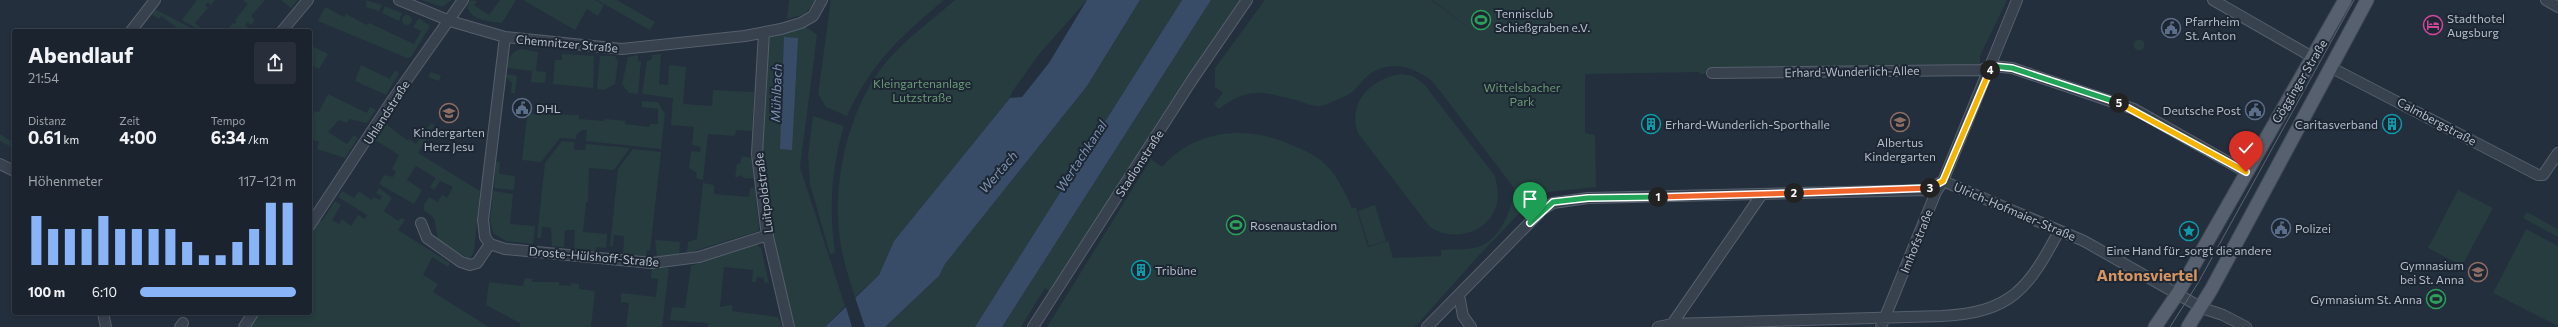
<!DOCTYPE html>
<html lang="de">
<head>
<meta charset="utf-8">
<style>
  :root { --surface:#1b232e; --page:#282f3a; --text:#f1f3f6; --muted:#a0a4aa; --line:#39404a; --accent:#8ab4f8 }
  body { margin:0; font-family:Commissioner,sans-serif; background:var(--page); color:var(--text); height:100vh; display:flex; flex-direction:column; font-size:15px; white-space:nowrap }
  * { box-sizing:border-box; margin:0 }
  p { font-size:13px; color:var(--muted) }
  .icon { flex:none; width:22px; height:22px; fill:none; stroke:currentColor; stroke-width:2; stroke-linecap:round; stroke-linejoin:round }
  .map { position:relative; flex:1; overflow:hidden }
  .side { position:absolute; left:12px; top:29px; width:300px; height:286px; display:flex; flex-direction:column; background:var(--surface); border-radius:4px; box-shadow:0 2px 6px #0003,0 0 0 1px var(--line) }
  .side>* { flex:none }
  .pin { position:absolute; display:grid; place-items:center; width:34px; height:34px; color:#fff; margin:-41px -17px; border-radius:50% 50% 50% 0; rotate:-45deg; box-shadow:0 0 4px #0007 }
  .pin .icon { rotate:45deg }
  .km { position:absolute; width:20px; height:20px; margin:-10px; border-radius:50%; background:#222; color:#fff; font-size:11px; line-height:20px; text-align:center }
  .round { display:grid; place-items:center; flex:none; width:42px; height:42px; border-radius:4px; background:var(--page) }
  .head { display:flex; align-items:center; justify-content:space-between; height:68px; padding:0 16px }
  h1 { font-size:22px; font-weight:700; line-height:30px }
  .stats { display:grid; grid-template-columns:repeat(3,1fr); gap:6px; height:68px; padding:4px 16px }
  .stats div { display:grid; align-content:center }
  .stats b { font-size:17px; font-weight:700 }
  .stats small { font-size:11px; font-weight:400 }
  .stats p { font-size:11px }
  .chart { height:112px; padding:8px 16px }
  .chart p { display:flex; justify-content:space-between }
  .chart svg { width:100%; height:72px; margin-top:4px; stroke:var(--accent); stroke-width:6 }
  ul { padding:0 16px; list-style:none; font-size:13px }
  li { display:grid; grid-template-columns:64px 48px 1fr; align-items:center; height:30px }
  li i { height:10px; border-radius:5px; background:var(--accent) }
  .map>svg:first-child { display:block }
  .green { fill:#263c3f }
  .water { fill:#394c67 }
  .pier { fill:#242f3e }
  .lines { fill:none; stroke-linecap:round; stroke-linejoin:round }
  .minor-casing { stroke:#565f6c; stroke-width:12 }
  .major-casing { stroke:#414a57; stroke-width:15 }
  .minor { stroke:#38414e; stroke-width:10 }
  .major { stroke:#56606e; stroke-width:13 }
  .tram { stroke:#5a6575; stroke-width:1 }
  .split-1-casing { stroke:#fff; stroke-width:8 }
  .split-2-casing { stroke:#fff; stroke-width:8 }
  .split-3-casing { stroke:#fff; stroke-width:8 }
  .split-4-casing { stroke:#fff; stroke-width:8 }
  .split-5-casing { stroke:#fff; stroke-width:8 }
  .split-6-casing { stroke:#fff; stroke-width:8 }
  .split-1 { stroke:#22a559; stroke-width:5 }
  .split-2 { stroke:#f0652b; stroke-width:5 }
  .split-3 { stroke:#f0652b; stroke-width:5 }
  .split-4 { stroke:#f5b400; stroke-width:5 }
  .split-5 { stroke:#22a559; stroke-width:5 }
  .split-6 { stroke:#f5b400; stroke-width:5 }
  .labels { text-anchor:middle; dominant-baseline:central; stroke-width:4; stroke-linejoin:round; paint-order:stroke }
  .poi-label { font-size:12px; fill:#b4bcc9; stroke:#1d2633; text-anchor:start }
  .street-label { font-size:12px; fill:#b4bcc9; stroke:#1d2633 }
  .park-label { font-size:12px; fill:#6b9a76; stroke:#1d2633 }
  .water-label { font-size:13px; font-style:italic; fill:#7c92b1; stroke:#1d2633 }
  .district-label { font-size:16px; font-weight:bold; fill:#d59563; stroke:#1d2633 }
</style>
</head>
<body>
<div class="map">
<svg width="2558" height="327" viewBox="0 0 2558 327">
  <rect width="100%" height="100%" fill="#242f3e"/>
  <path class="green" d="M197,0H215L211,5L208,2L205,5L208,8L195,23L201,28L199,30L182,20Z
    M243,0H265L251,16L255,20L251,25L248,22L245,25L249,28L246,31H226L233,23L235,24L237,22L235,20L248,4Z
    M281,0H298L291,8Z
    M365,0L382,5L379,11L366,7L367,3Z
    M422,0H452L442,7Z
    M470,0L477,1L474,5L489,15L500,0H516L502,23C489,21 472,21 467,7Z
    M523,0H595L604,5L598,16L587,9L575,30Z
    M597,0H617L655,22L650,30Z
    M789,0H816L805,14L787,19Z
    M831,0H944C900,37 872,62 847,116L826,107L818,94Z
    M955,0H1087L1040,53L1012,92L1010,98L894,241L879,275L855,297C850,282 845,266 842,251C829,191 847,108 887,61C907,38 932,20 955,0Z
    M1140,0H1182L975,327H885L939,276L945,264L1087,86Z
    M1211,0H1247L1054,294L1045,288L1021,327H1002Z
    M1265,0H1431L1479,35L1432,0H2007L1980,56V66L1802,73L1700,74L1699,72L1585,74V133L1595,135L1596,187L1549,192L1535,197L1481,253L1415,327H1047L1151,159L1162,167C1196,128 1250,125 1294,146C1305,151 1316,155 1325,164C1338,176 1345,193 1352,208H1356L1368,247L1388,241L1393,258L1441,256V250C1453,249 1471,250 1481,246C1501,238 1513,207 1514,188L1434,83C1416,67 1391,59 1370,74C1363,79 1359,86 1353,91C1348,96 1340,98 1334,101C1329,103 1324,106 1320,106C1313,107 1305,103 1299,101C1265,92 1248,86 1219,109L1214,104L1223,93L1215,87V68Z
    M385,6L402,13L399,21L382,13Z
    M325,7L344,17L346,14L367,25L369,23L414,44L421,31L413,27L419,18L430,26L411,57L407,58L318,21Z
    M155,9L191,28L189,31H173L176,27L161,16L159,19L151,14Z
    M402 20a5 5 0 1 1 10 0a5 5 0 1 1-10 0Z
    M802,24L817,35L800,167L845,306L825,327H789L757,154L764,32Z
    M2133.5 45a5.5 5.5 0 1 1 11 0a5.5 5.5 0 1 1-11 0Z
    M310,45L328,54L319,69L310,65Z
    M521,49L538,52L536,71L546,72L545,83L531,82L532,71L507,68C509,58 510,52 521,49Z
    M562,54L594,56L593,88L553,84L555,60H562Z
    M661,54L659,84L668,85L669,65L686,67L683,104L712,106L713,90L754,92L752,131L736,130L735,136L708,134L703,180L696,178L697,173L689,168L691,151L700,152L701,147L692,145L694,127L671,125L673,98L642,94L647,61L651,60L652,55Z
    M638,55V61H641L638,94L629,93L622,84L628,57Z
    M600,56H615L618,61L615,84L604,90L597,89Z
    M361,65L390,79L395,70L399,73L386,95L355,81Z
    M431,72L441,76L439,81L428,77Z
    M506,74L517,76L515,93H511L512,83L506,77Z
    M1401,74L1413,76L1424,84L1495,176C1497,185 1499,194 1497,204C1489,234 1451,243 1429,226L1358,133C1347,102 1371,79 1401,74Z
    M328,94L367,113L370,107L376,110L367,123L349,119L347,123L339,120L328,132L347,144L354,135L358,138L345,158L317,149L319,142L310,139V115H313L314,111L319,112Z
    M642,101L658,102L665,114L661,149L586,141L587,130H582L576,135V139L560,138L541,162L522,160L528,110L533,114L579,115V119L604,121L605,119L625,121V124L649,127L650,124H658V109L642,107Z
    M813,116L844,126C831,169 829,209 835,253L830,254L810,184L808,156Z
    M431,123L435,125L418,153L480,191L474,251L470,258H467L438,240L434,218L424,210V205L429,197L438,202L442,195L447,198L453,187L440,181L434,190L430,187L436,178L416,166L407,180L422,190L414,204L379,184L384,175L393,177L396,172L392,169L399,155L375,140L386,124L407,140L409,139L416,144Z
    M0,134L14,143L11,147L0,141Z
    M562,141L574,142V150H585L586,144L630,148L614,170L589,168L588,202H586L583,232L607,234L606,248L596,247V251L574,248L575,230H565L564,247L552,246L551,228L542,227L541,238H537L545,163Z
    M633,149L661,152L650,251L647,250L646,257L623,254L624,236L614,235L613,246H610L618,169Z
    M742,156L753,158L754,179L744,178L741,175L735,178L737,164H740Z
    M496,162H500L499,174L515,176L514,190L494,188Z
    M703,183L714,185V194L749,197L750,188L755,187L759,231L687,253L688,242L697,239Z
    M379,188L392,198L384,211L398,221L401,218L405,220L398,230L450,263L448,267L432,257L423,275L438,284L433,292L489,327H244L253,313H310V225L315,217L322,221L335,201L341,205L332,220L339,224L342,219L351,226L358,215L365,219L367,215L338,197L342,191L354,198L359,191L371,200L374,197L380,200L382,196L376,193Z
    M2458,190L2493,208L2462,266L2428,248Z
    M493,191L513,194L510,224L535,226L533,244L506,241L494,234L490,222Z
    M1375,205L1386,241L1369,246L1358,211Z
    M2527,212L2558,229V237L2523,218Z
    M2526,229L2558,246V326L2493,293Z
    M655,240L680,242L679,255L657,257Z
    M755,243L761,248L769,283L764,282V278L757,277L756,282H752L753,270L724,267L720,307L732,305V311L778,317L782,327H708V323L670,320L672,307L685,308L691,266Z
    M652,268H669L662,327H626L629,303L621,302V293L656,297L658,279L651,278Z
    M525,278L533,279L532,282H559V285L571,286V283L579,284V289L595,291L591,327H520V323L486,305L489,282L523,286Z"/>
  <path class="water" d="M1087,0H1140L1087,86L945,264L939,276L885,327H825L879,275L894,241L1010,98L1022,97L1049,63Z
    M1182,0H1211L1002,327H975Z
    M784,37L798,38L792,150L780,149Z"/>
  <path class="pier" d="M855,295V297L865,327H852L845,304Z"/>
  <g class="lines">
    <defs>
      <path id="minor" d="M399,0L450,21L505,37L622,49L745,36L781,29L801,23L813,16L822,0
        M2213,0L2314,58
        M2546,0L2558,7
        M131,31L155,0
        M282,31L308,0
        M764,32L757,154L766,228L789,327
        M2330,67L2538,175H2543L2558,153
        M1712,73L1981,70L1992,66L2012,68L2134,109L2246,172
        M0,164L14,171
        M421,223L427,238L461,262L470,265L477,263L490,244L485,237L483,220L505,37
        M310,225L391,102L463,0
        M490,244L505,249L652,263L699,257L768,235
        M1459,295L1463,316L1471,327
        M103,313L106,327
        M180,327L183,323
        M244,327L253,313
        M1033,327L1192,80L1247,0
        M1427,327L1543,209L1553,203L1588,198L1928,190L1943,181L2084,241L2202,308L2223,315L2246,327
        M1658,327L1672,324L1942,316C2012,312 2028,289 2059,231
        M1670,327L1762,194
        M1881,327L1936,192L1943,181L2017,0"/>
      <path id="major" d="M2155,327L2178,293L2345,0
        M2188,327L2211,290L2367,0"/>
    </defs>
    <use href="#minor" class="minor-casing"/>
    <use href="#major" class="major-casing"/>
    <use href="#minor" class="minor"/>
    <use href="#major" class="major"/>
    <path class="tram" d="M2170,327L2198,283L2354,0"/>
  </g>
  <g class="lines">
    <defs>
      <path id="split-1" d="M1530,223L1553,202L1588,198L1658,197"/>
      <path id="split-2" d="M1658,197L1794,193"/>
      <path id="split-3" d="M1794,193L1930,188"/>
      <path id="split-4" d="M1930,188L1943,181L1990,70"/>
      <path id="split-5" d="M1990,70L1992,66L2012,68L2119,103"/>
      <path id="split-6" d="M2119,103L2246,172"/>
    </defs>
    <use href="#split-1" class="split-1-casing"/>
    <use href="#split-2" class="split-2-casing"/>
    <use href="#split-3" class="split-3-casing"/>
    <use href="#split-4" class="split-4-casing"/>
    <use href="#split-5" class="split-5-casing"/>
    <use href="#split-6" class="split-6-casing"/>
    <use href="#split-1" class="split-1"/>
    <use href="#split-2" class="split-2"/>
    <use href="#split-3" class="split-3"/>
    <use href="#split-4" class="split-4"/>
    <use href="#split-5" class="split-5"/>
    <use href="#split-6" class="split-6"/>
  </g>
  <defs>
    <symbol id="stadium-ring" viewBox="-11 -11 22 22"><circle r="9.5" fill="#1d2633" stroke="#2e9e5b" stroke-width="1.5"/><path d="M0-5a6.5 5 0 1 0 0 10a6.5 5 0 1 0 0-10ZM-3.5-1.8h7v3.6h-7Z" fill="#2e9e5b"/></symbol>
    <symbol id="hotel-ring" viewBox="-11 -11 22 22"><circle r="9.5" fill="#1d2633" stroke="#d1479c" stroke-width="1.5"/><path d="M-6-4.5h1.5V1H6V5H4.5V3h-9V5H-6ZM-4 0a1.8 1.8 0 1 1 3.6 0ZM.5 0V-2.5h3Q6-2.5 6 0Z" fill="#d1479c"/></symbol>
    <symbol id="civic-ring" viewBox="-11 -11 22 22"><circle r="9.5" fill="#1d2633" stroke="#5c6f8a" stroke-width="1.5"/><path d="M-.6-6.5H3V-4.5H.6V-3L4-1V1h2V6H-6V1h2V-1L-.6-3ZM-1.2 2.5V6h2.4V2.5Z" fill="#5c6f8a"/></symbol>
    <symbol id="school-ring" viewBox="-11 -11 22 22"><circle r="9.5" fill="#1d2633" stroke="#8d6e63" stroke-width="1.5"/><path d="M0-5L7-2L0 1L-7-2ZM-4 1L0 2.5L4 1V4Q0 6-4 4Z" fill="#8d6e63"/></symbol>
    <symbol id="building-ring" viewBox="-11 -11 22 22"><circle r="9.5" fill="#1d2633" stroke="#0f9aa8" stroke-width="1.5"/><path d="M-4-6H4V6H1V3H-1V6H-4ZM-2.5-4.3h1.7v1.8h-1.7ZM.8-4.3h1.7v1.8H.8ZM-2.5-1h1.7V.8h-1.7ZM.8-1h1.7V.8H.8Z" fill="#0f9aa8"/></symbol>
    <symbol id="sight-ring" viewBox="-11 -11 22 22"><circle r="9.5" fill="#1d2633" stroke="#0f9aa8" stroke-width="1.5"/><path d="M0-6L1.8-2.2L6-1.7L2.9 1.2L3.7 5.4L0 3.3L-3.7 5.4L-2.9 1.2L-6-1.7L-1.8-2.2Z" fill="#0f9aa8"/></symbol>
  </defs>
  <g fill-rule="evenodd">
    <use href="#stadium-ring" x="1470" y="9" width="22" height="22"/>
    <use href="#hotel-ring" x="2422" y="14" width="22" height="22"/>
    <use href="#civic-ring" x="2160" y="17" width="22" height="22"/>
    <use href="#civic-ring" x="511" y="97" width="22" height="22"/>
    <use href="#civic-ring" x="2244" y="99" width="22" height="22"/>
    <use href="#school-ring" x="438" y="102" width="22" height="22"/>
    <use href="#school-ring" x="1889" y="111" width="22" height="22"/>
    <use href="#building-ring" x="1640" y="113" width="22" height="22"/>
    <use href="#building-ring" x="2381" y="113" width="22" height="22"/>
    <use href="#stadium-ring" x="1225" y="214" width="22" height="22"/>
    <use href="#civic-ring" x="2270" y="217" width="22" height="22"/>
    <use href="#sight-ring" x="2178" y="220" width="22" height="22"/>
    <use href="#building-ring" x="1130" y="259" width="22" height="22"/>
    <use href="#school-ring" x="2467" y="261" width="22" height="22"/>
    <use href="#stadium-ring" x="2425" y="288" width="22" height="22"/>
  </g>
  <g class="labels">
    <g class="poi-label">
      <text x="1495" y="13">Tennisclub<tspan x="1495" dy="14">Schießgraben e.V.</tspan></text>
      <text x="2447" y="18">Stadthotel<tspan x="2447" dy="14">Augsburg</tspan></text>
      <text x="2185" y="21">Pfarrheim<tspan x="2185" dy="14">St. Anton</tspan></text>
      <text x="536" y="108">DHL</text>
      <text x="2241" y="110" text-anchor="end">Deutsche Post</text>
      <text x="1665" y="124">Erhard-Wunderlich-Sporthalle</text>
      <text x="2378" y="124" text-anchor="end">Caritasverband</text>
      <text x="449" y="132" text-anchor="middle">Kindergarten<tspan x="449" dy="14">Herz Jesu</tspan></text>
      <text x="1900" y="142" text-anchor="middle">Albertus<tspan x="1900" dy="14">Kindergarten</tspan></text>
      <text x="1250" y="225">Rosenaustadion</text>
      <text x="2295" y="228">Polizei</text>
      <text x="2189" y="250" text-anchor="middle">Eine Hand für_sorgt die andere</text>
      <text x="2464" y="265" text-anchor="end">Gymnasium<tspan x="2464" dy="14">bei St. Anna</tspan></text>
      <text x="1155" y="270">Tribüne</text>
      <text x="2422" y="299" text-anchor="end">Gymnasium St. Anna</text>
    </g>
    <g class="street-label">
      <text transform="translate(567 43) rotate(5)">Chemnitzer Straße</text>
      <text transform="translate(1852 71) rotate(-1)">Erhard-Wunderlich-Allee</text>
      <text transform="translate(2299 81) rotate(-59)">Gögginger Straße</text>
      <text transform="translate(386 112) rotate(-57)">Uhlandstraße</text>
      <text transform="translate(2437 121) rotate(28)">Calmbergstraße</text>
      <text transform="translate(1139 163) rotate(-57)">Stadionstraße</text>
      <text transform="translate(763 193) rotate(-97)">Luitpoldstraße</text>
      <text transform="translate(2015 211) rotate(23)">Ulrich-Hofmaier-Straße</text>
      <text transform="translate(1916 241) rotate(-68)">Imhofstraße</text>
      <text transform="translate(594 256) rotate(5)">Droste-Hülshoff-Straße</text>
    </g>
    <g class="park-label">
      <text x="922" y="83">Kleingartenanlage<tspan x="922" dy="14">Lutzstraße</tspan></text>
      <text x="1522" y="87">Wittelsbacher<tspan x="1522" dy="14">Park</tspan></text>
    </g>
    <g class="water-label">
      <text transform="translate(776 93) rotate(-88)">Mühlbach</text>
      <text transform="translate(1081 156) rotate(-57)">Wertachkanal</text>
      <text transform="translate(998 172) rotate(-49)">Wertach</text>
    </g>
    <g class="district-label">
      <text x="2147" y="274">Antonsviertel</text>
    </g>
  </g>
</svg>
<div class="pin" style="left:1530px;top:223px;background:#1e9e55"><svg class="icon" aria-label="arrive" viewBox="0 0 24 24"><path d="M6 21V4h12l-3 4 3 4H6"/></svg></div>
<div class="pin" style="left:2246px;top:172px;background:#d93025"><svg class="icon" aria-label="check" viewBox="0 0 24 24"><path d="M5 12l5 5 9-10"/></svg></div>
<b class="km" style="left:1658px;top:197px">1</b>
<b class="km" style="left:1794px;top:193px">2</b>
<b class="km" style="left:1930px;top:188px">3</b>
<b class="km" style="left:1990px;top:70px">4</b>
<b class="km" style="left:2119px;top:103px">5</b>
<section class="side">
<div class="head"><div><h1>Abendlauf</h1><p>21:54</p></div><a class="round"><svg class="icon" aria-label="share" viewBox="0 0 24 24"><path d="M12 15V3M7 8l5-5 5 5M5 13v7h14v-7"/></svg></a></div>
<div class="stats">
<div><p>Distanz</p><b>0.61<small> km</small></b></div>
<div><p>Zeit</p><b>4:00</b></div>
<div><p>Tempo</p><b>6:34<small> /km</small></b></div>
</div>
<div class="chart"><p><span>Höhenmeter</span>117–121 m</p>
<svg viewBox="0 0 160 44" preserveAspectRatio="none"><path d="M5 44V14M15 44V22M25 44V22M35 44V22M45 44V14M55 44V22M65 44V22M75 44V22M85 44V22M95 44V30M105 44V38M115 44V38M125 44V30M135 44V22M145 44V6M155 44V6"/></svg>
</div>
<ul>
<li><b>100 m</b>6:10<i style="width:100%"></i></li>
</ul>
</section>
</div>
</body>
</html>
